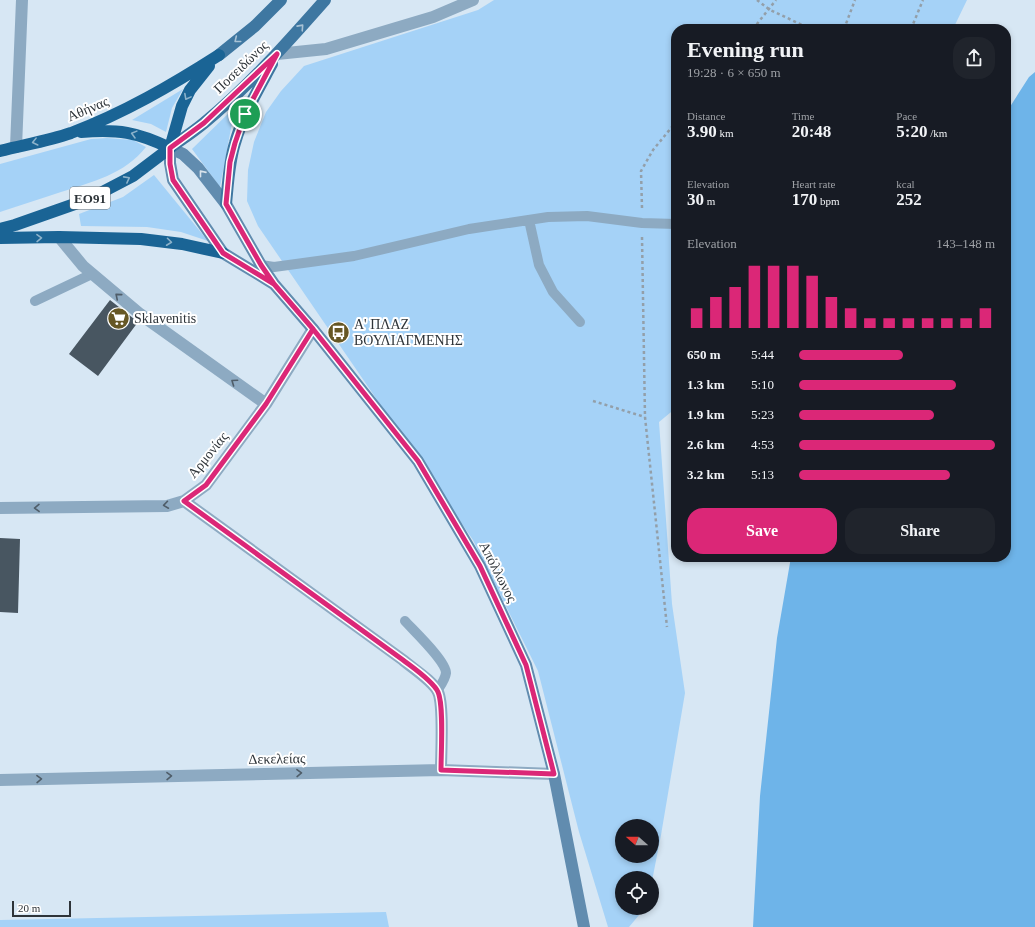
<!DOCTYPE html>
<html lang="en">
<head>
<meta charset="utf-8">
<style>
  :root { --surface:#171b24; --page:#20242c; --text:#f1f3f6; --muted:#9ea1a6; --accent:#db2777 }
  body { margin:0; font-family:"Times New Roman",serif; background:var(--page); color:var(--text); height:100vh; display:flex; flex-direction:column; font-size:15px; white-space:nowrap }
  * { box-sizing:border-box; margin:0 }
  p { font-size:13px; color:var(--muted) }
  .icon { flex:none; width:22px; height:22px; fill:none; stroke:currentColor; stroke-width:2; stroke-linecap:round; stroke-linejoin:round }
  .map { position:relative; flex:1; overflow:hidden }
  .drawer { position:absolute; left:671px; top:24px; width:340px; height:538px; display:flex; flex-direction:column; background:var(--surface); border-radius:16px; box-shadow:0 2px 6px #0003 }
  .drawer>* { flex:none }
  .needle { width:26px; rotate:291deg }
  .tools { position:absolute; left:615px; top:819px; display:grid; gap:8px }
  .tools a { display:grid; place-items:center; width:44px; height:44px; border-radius:50%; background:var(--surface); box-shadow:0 2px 6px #0003; font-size:20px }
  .scale { position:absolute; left:12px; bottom:10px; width:59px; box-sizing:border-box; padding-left:4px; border:2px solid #2e3439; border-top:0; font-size:11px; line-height:14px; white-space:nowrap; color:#2e3439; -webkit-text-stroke:3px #fff; paint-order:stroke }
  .pin { position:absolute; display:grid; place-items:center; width:34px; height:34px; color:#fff; margin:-17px; border:2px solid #fff; border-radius:50%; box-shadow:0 1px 4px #0007 }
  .round { display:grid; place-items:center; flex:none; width:42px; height:42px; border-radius:16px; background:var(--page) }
  .headline { display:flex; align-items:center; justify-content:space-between; height:68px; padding:0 16px }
  h1 { font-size:22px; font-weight:700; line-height:30px }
  .figures { display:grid; grid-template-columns:repeat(3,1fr); gap:6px; height:68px; padding:4px 16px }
  .figures div { display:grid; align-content:center }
  .figures b { font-size:17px; font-weight:700 }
  .figures small { font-size:11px; font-weight:400 }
  .figures p { font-size:11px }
  .chart { height:112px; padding:8px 16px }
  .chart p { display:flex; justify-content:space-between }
  .chart svg { width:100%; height:72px; margin-top:4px; stroke:var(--accent); stroke-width:6 }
  .cta { display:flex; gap:8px; margin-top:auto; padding:8px 16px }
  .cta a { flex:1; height:46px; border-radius:16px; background:var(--accent); color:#fff; font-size:16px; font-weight:700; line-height:46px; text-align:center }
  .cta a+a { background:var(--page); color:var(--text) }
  ul { padding:0 16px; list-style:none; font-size:13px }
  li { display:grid; grid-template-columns:64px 48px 1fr; align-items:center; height:30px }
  li i { height:10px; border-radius:5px; background:var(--accent) }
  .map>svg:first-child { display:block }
  .green { fill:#a5d2f7; fill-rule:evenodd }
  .water { fill:#6eb4e9 }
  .building { fill:#485661 }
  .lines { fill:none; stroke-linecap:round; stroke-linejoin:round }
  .path { stroke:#939fa9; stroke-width:2.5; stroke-dasharray:3 3; stroke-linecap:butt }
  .lane { stroke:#8daac2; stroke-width:10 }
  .street { stroke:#8daac2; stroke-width:12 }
  .secondary { stroke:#618caf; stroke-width:12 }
  .primary { stroke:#3e77a1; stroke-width:12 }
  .highway { stroke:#1a6495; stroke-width:12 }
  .oneway { stroke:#a8c2d5 }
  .oneway2 { stroke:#8cb2ca }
  .oneway3 { stroke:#d8e2eb }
  .oneway4 { stroke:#4f5d69 }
  .route-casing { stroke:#fff; stroke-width:8 }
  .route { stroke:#db2777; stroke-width:5 }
  .labels { text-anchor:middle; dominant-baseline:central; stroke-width:4; stroke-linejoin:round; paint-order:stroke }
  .shield { fill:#fff; stroke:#6d7174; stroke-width:1 }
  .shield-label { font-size:13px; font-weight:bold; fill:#2e3439 }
  .street-label { font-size:14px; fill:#2e3439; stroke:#fff }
  .poi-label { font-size:14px; fill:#2e3439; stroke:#fff; text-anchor:start }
</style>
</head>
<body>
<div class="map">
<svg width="1035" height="927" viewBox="0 0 1035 927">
  <rect width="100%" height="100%" fill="#d7e7f4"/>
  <path class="green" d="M494,0H967L953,29H676V408L659,422L672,604L685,693L661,835L652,881V878H622V908H645L629,927H608L579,832L538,671L473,540L258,226L247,201L248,170L254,142L266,112L281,91L304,66L478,10ZM622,826H652V856H622Z
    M183,89L172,108L166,132L151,124L132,120Z
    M235,107L220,187L192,149Z
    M107,138L133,140L146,147C125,174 92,182 61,192C41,199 20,205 0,212V164L91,139Z
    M154,175L208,241L181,232L147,227L81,226L79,214L123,197Z
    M386,912L389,927H0V920Z"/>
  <path class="water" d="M1035,72V927H753L760,796L777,638L791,557H1006V113L1029,77Z"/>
  <path class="building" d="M110,300L138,322L98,376L69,354Z
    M0,538L20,539L18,613L0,612Z"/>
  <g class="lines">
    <path class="path" d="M757,0L770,10L811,29
      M753,29L776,0
      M844,29L855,0
      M911,29L923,0
      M642,208L641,171L653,150L676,122
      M642,237L645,417L667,627
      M593,401L645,417"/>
    <path class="lane" d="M529,220L539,265L553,292L580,322
      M261,265L274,267L354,256L469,229L548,217L587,216L642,223L676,224
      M35,301L92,274
      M405,621C414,631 446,661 446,673C445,680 440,686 437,691"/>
    <path class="street" d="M277,54L326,49L433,17L473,0
      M16,147L22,0
      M59,237L83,266L140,314L266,404
      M184,501L403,660C412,668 433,681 438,692C444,705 441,753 441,770
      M0,508L167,506L184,501L206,485L266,404L313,329
      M0,780L441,770L554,774"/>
    <path class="secondary" d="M274,284L223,253L173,180L170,163V148L183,154L198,168L226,204L261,265L274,284L313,329L418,461L480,566L526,665L554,774L584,927"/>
    <path class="primary" d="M219,55L255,26L281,0
      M170,148C181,140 193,132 204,123C249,86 287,43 325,0
      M226,204C228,184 229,162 235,143C243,115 258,90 272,64"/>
    <path class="highway" d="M81,132C118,129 137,132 170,148
      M170,148L182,106L190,90L209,66
      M0,151C23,145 48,141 71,133C124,113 172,85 219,55
      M0,229L15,225L89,199L133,176L170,148
      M0,238L59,237L141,239L182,244L223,253"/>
  </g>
  <defs><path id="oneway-chevron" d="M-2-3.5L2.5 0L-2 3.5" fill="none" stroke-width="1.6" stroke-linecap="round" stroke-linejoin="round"/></defs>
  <g class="oneway">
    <use href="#oneway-chevron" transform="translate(301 27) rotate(-48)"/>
    <use href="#oneway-chevron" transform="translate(237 40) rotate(141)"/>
  </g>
  <g class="oneway2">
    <use href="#oneway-chevron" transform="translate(187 97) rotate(118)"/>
    <use href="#oneway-chevron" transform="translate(134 134) rotate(-165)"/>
    <use href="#oneway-chevron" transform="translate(35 142) rotate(166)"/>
    <use href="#oneway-chevron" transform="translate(127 179) rotate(-28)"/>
    <use href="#oneway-chevron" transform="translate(39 238) rotate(-1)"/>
    <use href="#oneway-chevron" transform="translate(169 242) rotate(7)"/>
  </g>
  <use class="oneway3" href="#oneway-chevron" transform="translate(202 173) rotate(-129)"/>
  <g class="oneway4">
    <use href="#oneway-chevron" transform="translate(118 296) rotate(-140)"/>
    <use href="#oneway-chevron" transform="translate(234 382) rotate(-145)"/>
    <use href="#oneway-chevron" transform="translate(166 505) rotate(172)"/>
    <use href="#oneway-chevron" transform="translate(37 508) rotate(179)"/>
    <use href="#oneway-chevron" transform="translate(299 773) rotate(-1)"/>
    <use href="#oneway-chevron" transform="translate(169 776) rotate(-1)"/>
    <use href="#oneway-chevron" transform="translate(39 779) rotate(-1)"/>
  </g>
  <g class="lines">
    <defs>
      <path id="route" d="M245,114L235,143L230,162L226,204L261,265L274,284L313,329L266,404L206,485L184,501L403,660C412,667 433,681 438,692C444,705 441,753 441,770L554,774L526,665L480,566L418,461L313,329L274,284L223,253L173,180L170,164V148L204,123L277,54L245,114"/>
    </defs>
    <use href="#route" class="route-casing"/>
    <use href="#route" class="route"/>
  </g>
  <defs>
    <symbol id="supermarket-disc" viewBox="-11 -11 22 22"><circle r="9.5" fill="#665724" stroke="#fff"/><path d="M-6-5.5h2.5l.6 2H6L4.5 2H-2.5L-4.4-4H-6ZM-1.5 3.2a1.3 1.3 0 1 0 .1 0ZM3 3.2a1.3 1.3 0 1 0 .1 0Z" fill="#fff"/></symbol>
    <symbol id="bus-disc" viewBox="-11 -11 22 22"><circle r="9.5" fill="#665724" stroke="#fff"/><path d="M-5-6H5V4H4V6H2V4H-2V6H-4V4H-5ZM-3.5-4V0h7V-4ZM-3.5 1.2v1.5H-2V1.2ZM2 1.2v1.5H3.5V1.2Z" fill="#fff"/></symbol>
  </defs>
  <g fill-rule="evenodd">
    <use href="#supermarket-disc" x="106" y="306" width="25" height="25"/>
    <use href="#bus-disc" x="326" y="320" width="25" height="25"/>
  </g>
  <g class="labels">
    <rect class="shield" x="70" y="187" width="40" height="22" rx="3"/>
    <g class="shield-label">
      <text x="90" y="198">ΕΟ91</text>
    </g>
    <g class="street-label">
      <text transform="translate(241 67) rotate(-44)">Ποσειδώνος</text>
      <text transform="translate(88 109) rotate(-23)">Αθήνας</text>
      <text transform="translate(208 455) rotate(-51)">Αρμονίας</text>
      <text transform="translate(498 572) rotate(63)">Απόλλωνος</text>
      <text transform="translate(277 759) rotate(-1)">Δεκελείας</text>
    </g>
    <g class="poi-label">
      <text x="134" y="318">Sklavenitis</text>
      <text x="354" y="324">Α' ΠΛΑΖ<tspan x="354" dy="16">ΒΟΥΛΙΑΓΜΕΝΗΣ</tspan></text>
    </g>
  </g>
</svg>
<div class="tools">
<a><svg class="needle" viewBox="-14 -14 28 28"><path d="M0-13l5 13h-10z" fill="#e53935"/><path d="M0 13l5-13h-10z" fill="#9ea1a6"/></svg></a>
<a><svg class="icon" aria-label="locate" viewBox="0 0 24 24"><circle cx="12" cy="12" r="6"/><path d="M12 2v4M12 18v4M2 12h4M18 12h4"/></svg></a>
</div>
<div class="scale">20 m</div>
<div class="pin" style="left:245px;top:114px;background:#1e9e55"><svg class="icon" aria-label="arrive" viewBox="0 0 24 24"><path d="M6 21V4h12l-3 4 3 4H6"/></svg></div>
<section class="drawer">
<div class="headline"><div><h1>Evening run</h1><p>19:28 · 6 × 650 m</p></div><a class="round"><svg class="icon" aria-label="share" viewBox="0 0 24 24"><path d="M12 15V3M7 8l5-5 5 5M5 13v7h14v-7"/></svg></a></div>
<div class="figures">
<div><p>Distance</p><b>3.90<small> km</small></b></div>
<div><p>Time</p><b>20:48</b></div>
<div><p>Pace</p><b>5:20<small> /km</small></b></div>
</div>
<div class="figures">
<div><p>Elevation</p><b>30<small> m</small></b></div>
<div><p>Heart rate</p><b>170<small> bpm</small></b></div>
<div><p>kcal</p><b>252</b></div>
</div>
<div class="chart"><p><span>Elevation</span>143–148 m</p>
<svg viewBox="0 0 160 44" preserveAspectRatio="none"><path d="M5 44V32M15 44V25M25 44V19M35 44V6M45 44V6M55 44V6M65 44V12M75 44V25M85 44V32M95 44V38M105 44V38M115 44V38M125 44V38M135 44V38M145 44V38M155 44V32"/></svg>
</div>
<ul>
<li><b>650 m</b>5:44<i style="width:53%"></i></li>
<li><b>1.3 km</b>5:10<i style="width:80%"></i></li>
<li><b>1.9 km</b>5:23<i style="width:69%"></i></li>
<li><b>2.6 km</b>4:53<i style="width:100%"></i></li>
<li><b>3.2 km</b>5:13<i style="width:77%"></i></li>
</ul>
<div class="cta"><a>Save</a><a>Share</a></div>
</section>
</div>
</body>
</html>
